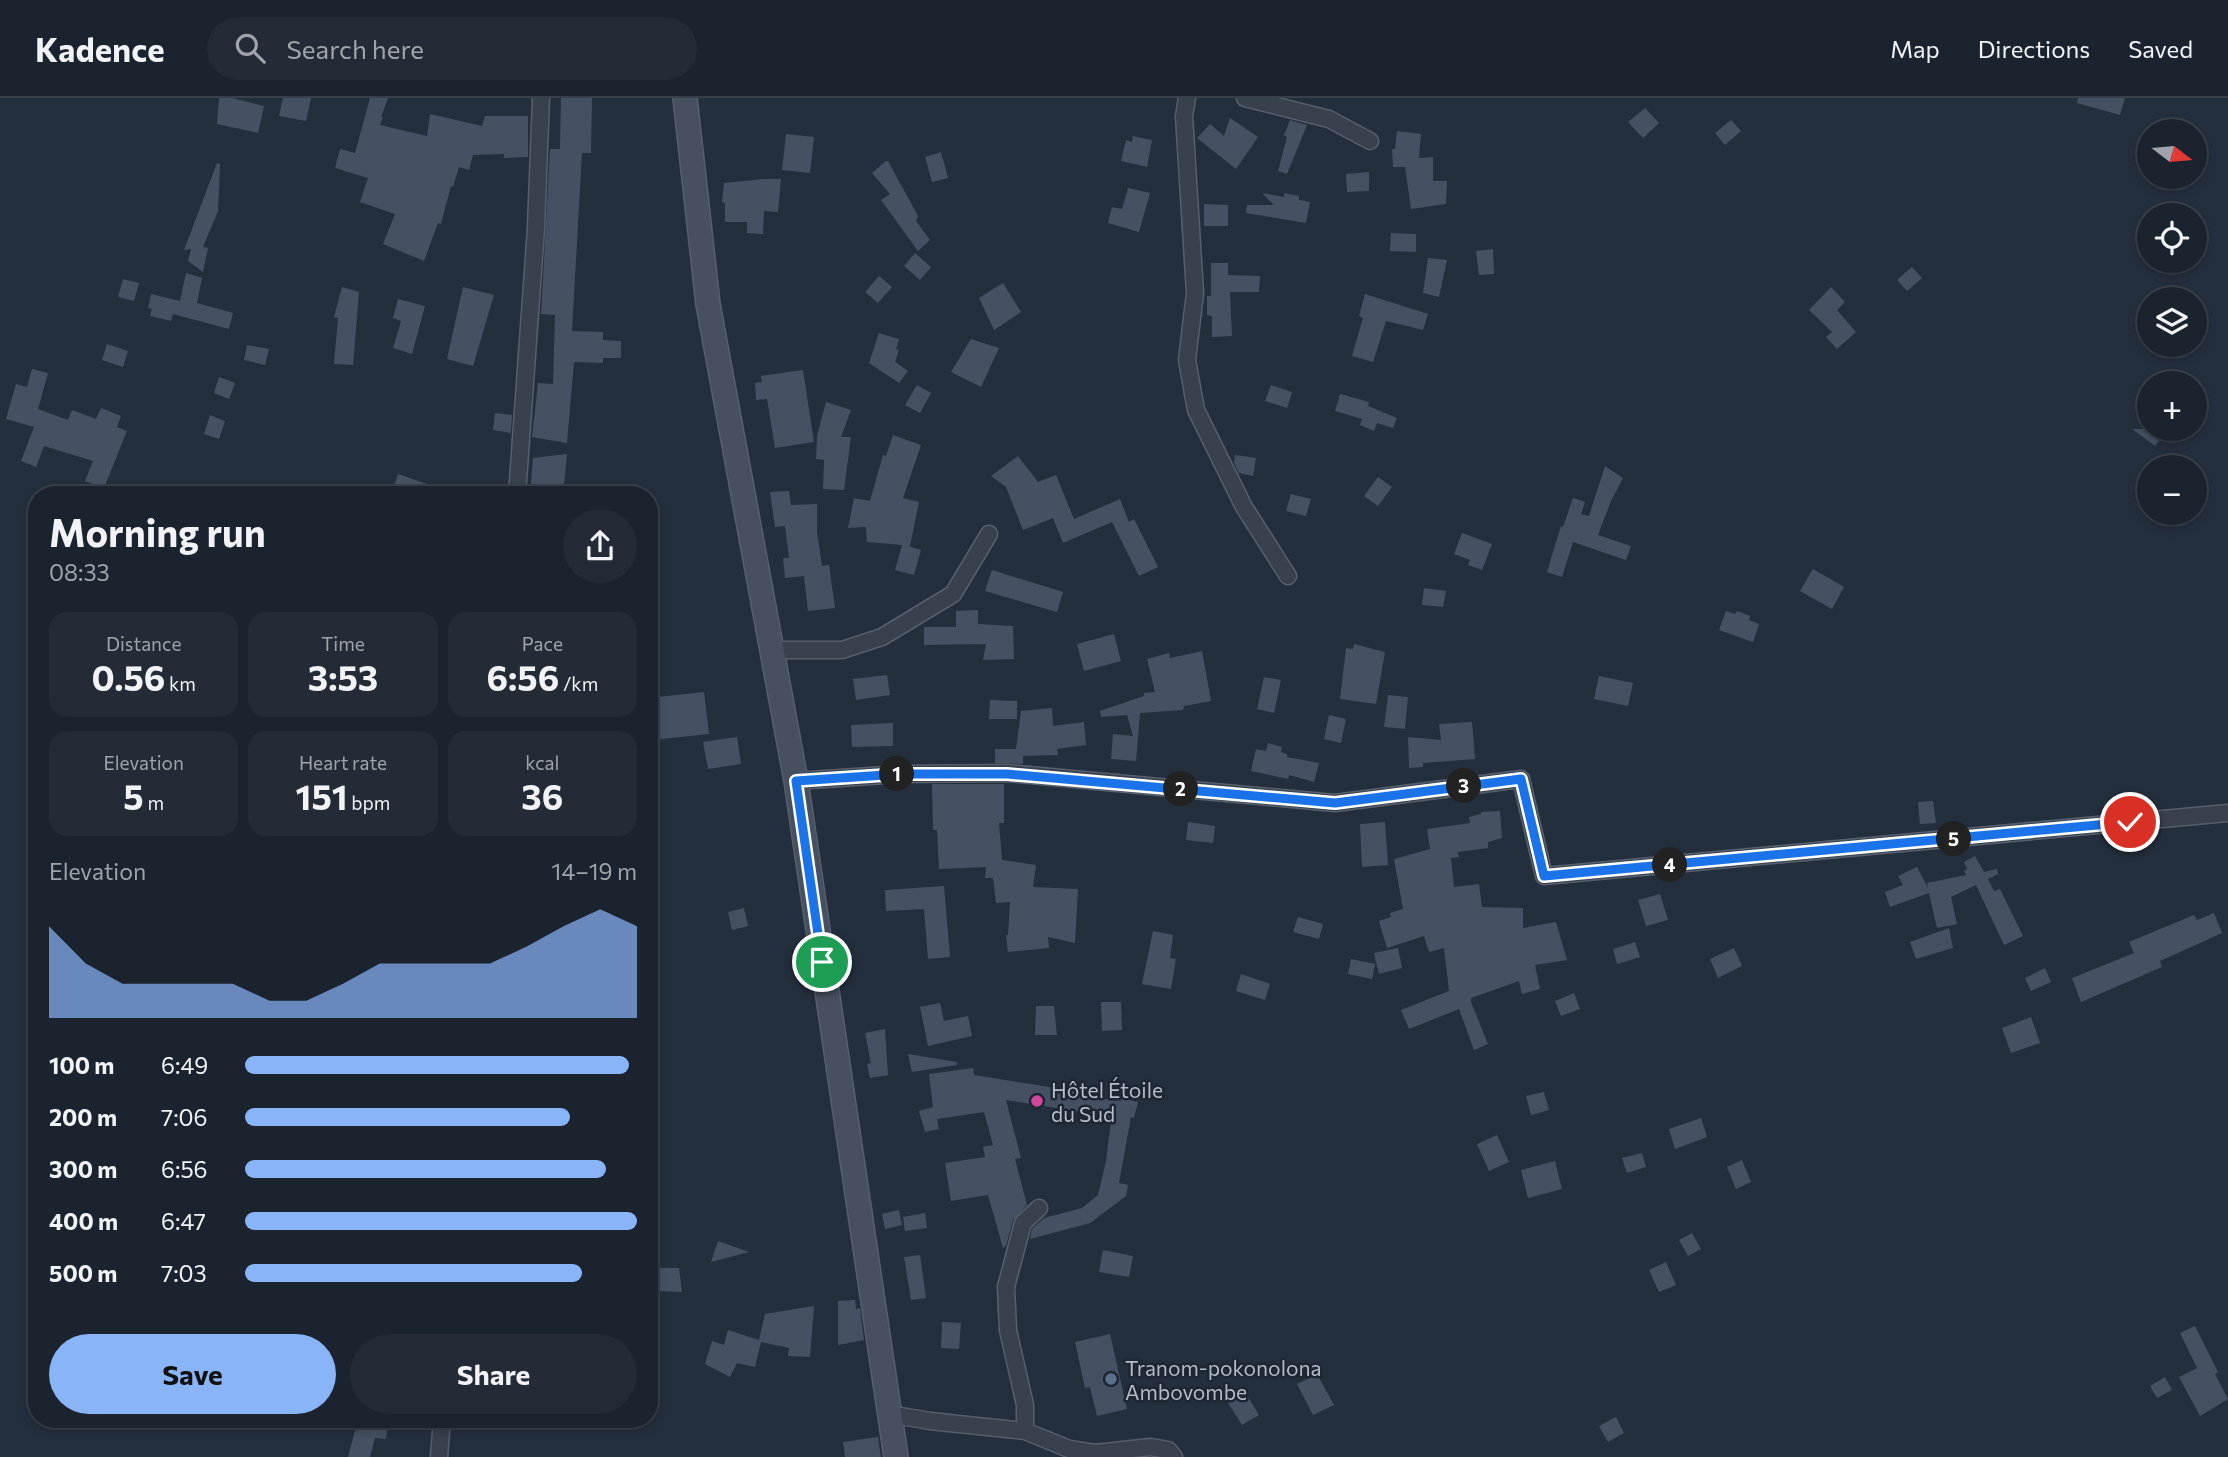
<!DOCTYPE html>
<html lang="en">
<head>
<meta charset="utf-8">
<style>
  :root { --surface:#1b232e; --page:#242b36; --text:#f1f3f6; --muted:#a0a4aa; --line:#39404a; --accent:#8ab4f8 }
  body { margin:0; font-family:Commissioner,sans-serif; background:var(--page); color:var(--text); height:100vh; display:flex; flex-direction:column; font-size:26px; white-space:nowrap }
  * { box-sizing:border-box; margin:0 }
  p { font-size:23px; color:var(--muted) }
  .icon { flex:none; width:38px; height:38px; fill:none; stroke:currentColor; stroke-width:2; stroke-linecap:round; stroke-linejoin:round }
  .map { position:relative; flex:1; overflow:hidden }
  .panel { position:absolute; left:28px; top:388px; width:630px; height:942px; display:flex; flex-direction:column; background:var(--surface); border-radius:28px; box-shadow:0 4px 10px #0003,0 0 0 2px var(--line) }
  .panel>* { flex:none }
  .needle { width:46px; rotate:106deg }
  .buttons { position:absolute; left:2137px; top:21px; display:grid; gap:14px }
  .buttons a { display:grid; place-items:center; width:70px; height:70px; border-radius:50%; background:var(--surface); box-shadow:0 4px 10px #0003,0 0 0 2px var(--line); font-size:35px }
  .pin { position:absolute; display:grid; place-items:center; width:60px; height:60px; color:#fff; margin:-30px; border:4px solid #fff; border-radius:50%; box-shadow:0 2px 7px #0007 }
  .km { position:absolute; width:35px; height:35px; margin:-18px; border-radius:50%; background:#222; color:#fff; font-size:19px; line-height:35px; text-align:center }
  .round { display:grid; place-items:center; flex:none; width:74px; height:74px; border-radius:37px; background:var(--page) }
  .headline { display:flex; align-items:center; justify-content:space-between; height:119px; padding:0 21px }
  h1 { font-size:38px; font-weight:700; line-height:52px }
  .stats { display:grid; grid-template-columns:repeat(3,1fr); gap:10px; height:119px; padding:7px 21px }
  .stats div { display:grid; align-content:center; border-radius:18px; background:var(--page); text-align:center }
  .stats b { font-size:35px; font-weight:700 }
  .stats small { font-size:19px; font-weight:400 }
  .stats p { font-size:19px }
  .chart { height:196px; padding:14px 21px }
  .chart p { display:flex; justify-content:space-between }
  .chart svg { width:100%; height:126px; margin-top:7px; fill:var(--accent); opacity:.7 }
  .button { display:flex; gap:14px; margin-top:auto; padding:14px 21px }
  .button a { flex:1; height:80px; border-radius:42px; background:var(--accent); color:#111; font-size:28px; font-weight:700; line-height:80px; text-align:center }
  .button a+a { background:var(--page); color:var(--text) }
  ul { padding:0 21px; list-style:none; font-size:23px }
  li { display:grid; grid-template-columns:112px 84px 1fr; align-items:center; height:52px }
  li i { height:18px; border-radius:9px; background:var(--accent) }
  header { display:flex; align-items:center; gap:42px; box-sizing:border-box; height:98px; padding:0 35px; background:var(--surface); border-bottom:2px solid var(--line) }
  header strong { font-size:33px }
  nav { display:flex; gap:38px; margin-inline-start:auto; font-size:24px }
  .search { width:490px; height:63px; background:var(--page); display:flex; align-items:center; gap:18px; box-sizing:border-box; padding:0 24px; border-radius:38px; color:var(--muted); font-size:26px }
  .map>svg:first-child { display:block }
  .building { fill:#455162 }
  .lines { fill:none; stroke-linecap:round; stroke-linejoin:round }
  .minor-casing { stroke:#565f6c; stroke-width:19 }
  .secondary-casing { stroke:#565f6c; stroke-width:26 }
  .minor { stroke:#38414e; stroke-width:16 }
  .secondary { stroke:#465061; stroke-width:23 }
  .route-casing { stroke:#fff; stroke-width:14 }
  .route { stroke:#1a73e8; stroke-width:9 }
  .hotel-dot { fill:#d1479c; stroke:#1d2633; stroke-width:2.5 }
  .service-dot { fill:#5c6f8a; stroke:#1d2633; stroke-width:2.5 }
  .labels { text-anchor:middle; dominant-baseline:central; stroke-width:5; stroke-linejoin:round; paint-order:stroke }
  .poi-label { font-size:21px; fill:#b4bcc9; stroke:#1d2633; text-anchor:start }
</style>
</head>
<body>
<header>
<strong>Kadence</strong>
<div class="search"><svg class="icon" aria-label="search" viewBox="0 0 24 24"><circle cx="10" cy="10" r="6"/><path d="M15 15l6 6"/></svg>Search here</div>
<nav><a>Map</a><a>Directions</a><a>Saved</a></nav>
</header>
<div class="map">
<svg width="2228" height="1359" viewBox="0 0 2228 1359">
  <rect width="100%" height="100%" fill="#242f3e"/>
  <path class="building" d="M219,0H232L264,8L258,35L217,26Z
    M283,0H311L306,23L279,18Z
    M370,0H388L381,19H383L380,27L427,38L430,16L482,28L485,18H528V59L504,60V56L473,57L469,72L459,69L453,89L451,88L441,126L438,125L424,163L383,146L395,116L360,104L368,80L335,70L340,51L355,55Z
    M561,0H592L591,55H582L572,233L603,234V242L621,243V260H603V265L574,264L567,345L532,339L538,285L553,286L555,217L541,216L550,51H560Z
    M2078,0H2125L2120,17L2077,5Z
    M1645,10L1659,25L1643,40L1628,24Z
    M1230,20L1258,39L1236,71L1197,40L1210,26L1224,38Z
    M1290,22L1307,27L1287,76L1278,73L1287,39L1284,37Z
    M1731,22L1741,33L1725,47L1715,35Z
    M1397,33L1421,36L1419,60L1433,59V83H1447L1446,106L1411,111L1405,69H1393L1392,51H1395Z
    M786,36L814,39L810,75L782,72Z
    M1133,38L1152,42L1147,69L1121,63L1126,42L1132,44Z
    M941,54L948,80L932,84L925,59Z
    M886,63H888L918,118L916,123L930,142L918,153L881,102L890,96L872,75Z
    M217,65L220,66L218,113L203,149L208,150L203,174L188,163L191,151L184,152Z
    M1369,74V93L1347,94L1346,76Z
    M763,81H781L778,114L764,113L763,136L747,135V124H725V105L722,104L724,85Z
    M1128,90L1150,95L1139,134L1108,125L1112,109L1122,111Z
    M1262,95L1284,99V95L1299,98V102L1310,104L1306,125L1246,115L1247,107H1274Z
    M1204,106L1228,107V128H1204Z
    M1391,135L1416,136V154L1390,153Z
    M1493,151L1494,176L1479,177L1476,153Z
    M915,155L931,169L920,182L904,168Z
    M1428,160L1447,162L1439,199L1423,195Z
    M1211,165H1228V177L1260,178L1259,194H1230L1232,238L1212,239V218L1207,217V198H1211Z
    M1912,169L1922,180L1907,193L1897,182Z
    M186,175L202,180L197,205L233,215L229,231L173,216L171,223L150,218L152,211L148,210L151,196L180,203Z
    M879,178L892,189L878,205L865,194Z
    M123,181L139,185L134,203L118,199Z
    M1003,185L1021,214L994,232L979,200Z
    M342,189L359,194L353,267L334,266L338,220L334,219Z
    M463,189L494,197L473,268L447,261Z
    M1831,189L1845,204L1837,212L1856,234L1837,251L1826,239L1832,234L1809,212Z
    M1365,196L1428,216L1423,232L1386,223L1373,264L1352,258L1363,220L1359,218Z
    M398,201L425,208L412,256L393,250L401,223L393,220Z
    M879,235L899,241L896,251L899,252L895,264L908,273L899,285L869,265Z
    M971,241L999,250L981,289L951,274Z
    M107,246L128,253L123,269L102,262Z
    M247,247L269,251L265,267L244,262Z
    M32,271L48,275L38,311L68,322L72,312L96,321L101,310L121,318L117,329L127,333L104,390L85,383L93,363L44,348L36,369L21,363L34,329L6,321L16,286L27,289Z
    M803,272L814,344L775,350L767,301L756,302L755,285L762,284L761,278Z
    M219,279L235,285L229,301L214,295Z
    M917,287L931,295L920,315L905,307Z
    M1271,287L1292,294L1287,310L1265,303Z
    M1340,296L1369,304L1368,308L1397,320L1393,330L1377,325L1374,333L1360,327L1362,321L1335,313Z
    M826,304L851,312L841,339H851L844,392L823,391L824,362L816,361L817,338Z
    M495,315L512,317L511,335L493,332Z
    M210,317L225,323L219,341L204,336Z
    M2132,331H2168L2155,348Z
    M893,337L921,347L903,400L919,404L910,448L905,447L921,452L914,477L895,472L902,447L867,444L866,429L848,430L854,400L870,403L883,357L886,358Z
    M567,356L563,397H530L533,360Z
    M1235,357L1256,360L1253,378L1239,375L1234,365Z
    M1018,358L1038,384L1056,377L1074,421L1120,401L1129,424L1134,421L1158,469L1139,478L1112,424L1063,445L1053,420L1023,432L1006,389L991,378Z
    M1605,368L1623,380L1611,403L1598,437L1631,448L1626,462L1573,444L1562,479L1547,474L1561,428L1563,429L1573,400L1585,404L1581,416L1589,418Z
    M398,376L453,395L452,397H398L399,394L393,392Z
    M1378,379L1392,389L1378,408L1364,398Z
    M789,393L791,407L817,406V434L822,468L829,467L835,510L808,513L804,478L785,480L783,460H789L785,428L775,429L770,394Z
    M1291,396L1311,401L1306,418L1286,413Z
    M1462,435L1492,446L1482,472L1468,467L1470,462L1454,456Z
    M1813,471L1844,489L1832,511L1800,493Z
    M992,472L1063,494L1057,514L985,493Z
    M1424,490L1446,493L1443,509L1422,507Z
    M978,512V526L1013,528L1014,561L983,562L986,546L924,547V529H956V513Z
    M1726,513L1735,516L1737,513L1750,518L1749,522L1759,526L1753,544L1719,532Z
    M1114,536L1121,563L1084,573L1077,546Z
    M1354,546L1385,554L1376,606L1340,601L1346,550L1353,551Z
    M1202,553L1211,603L1184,608L1183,612L1140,615L1136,663L1111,661L1113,636L1133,638L1127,617L1101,619L1100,613L1144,598V595L1155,594L1147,561L1169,555L1170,560Z
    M887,577L890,597L856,602L853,581Z
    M1599,578L1633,585L1628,608L1594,601Z
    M1264,579L1281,582L1274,615L1257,611Z
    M704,594L709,636L652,642L649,600Z
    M1388,597L1408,599L1405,631L1384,629Z
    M990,602L1017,603V621H989Z
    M1052,610L1053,628L1084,624L1086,647L1057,651L1058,657L1023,658V666L995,665V651H1016L1021,613Z
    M1329,617L1346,621L1341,645L1324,641Z
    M1472,624L1475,661L1423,665V669L1409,670L1408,639L1441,642L1439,626Z
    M893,625V648L852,649L851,627Z
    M737,639L741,666L708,671L703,644Z
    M1268,645L1282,649L1281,654L1287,656V659L1319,665L1314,684L1289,677L1288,681L1251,673L1256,651L1266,653Z
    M932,686H1004V725H999L1002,762L1036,767L1033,789L1078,791L1075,845L1048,839L1049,850L1008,854L1006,837H1008L1010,804L996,805L993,780H985L986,769L939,771L937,732H933Z
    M1933,703L1936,725L1920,726L1918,704Z
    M1500,713L1502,740L1488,744V750L1458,754L1459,759L1451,760L1454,789L1479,786L1482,809L1523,810V830L1556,824L1567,862L1535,867L1540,891L1522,896L1519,883L1471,900V904L1488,946L1474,952L1459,911L1409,931L1401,912L1449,893L1444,850L1429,854L1424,838L1387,850L1379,823L1391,819L1390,815L1403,811L1394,761L1430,751L1427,731L1470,725L1469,719L1481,716V714Z
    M1188,724L1215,728L1213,745L1186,742Z
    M1385,724L1388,767L1362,769L1360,726Z
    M1975,758L1984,774L1997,771L1998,776L1988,781L1994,793L2000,791L2023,838L2004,847L1976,787L1951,799L1957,826L1937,830L1929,795L1890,809L1885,794L1903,787L1898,778L1917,769L1928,790L1927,785L1966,777L1964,773L1967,771L1964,764Z
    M944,788L950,859L928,861L924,811L886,813L885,792Z
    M1660,796L1668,822L1646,828L1638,802Z
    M744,810L748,828L732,832L728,814Z
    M2214,815L2222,835L2160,863L2162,869L2081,904L2072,880L2134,855L2129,844L2194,817L2197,822Z
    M1298,819L1323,826L1319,841L1293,834Z
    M1949,830L1953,850L1916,861L1910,844Z
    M1153,833L1173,837L1170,860L1176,861L1171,891L1142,886Z
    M1635,844L1640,859L1617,866L1613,851Z
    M1398,850L1402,870L1379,876L1374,855Z
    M1734,850L1742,868L1718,880L1710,861Z
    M1351,861L1375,866L1372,881L1348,876Z
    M2045,870L2051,884L2031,893L2025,880Z
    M1241,876L1270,886L1265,902L1236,893Z
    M1574,895L1580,911L1561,918L1555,903Z
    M1101,904H1121L1122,932L1102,933Z
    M940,905L944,923L968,918L972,938L928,948L920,909Z
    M1036,908H1054L1057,937H1035Z
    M2031,919L2040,945L2011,955L2002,930Z
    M885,931L888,977L870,980L867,966L871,965L865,935Z
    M908,956L957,964V967L912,974Z
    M973,970L974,977L1080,994L1113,1003L1115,998L1138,1004L1134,1020L1131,1019L1119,1085L1128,1087L1126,1098L1090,1125L1030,1141L1032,1131L1044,1120L1082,1110L1098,1097L1106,1063L1111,1023L1081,1014L1006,1002L1021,1060L1015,1061L1027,1107L1013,1122L1006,1148L1003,1150L988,1097L951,1103L945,1065L985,1059L983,1049L993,1047L984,1014L937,1021L939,1031L925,1034L919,1013L933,1009L929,976Z
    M1544,994L1549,1012L1531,1017L1526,998Z
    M1701,1020L1707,1039L1675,1051L1669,1031Z
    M1497,1037L1509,1064L1489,1073L1477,1046Z
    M1642,1055L1646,1069L1627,1075L1622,1060Z
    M1742,1062L1751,1084L1736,1091L1727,1069Z
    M1555,1063L1562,1091L1528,1100L1521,1072Z
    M899,1112L902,1127L885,1131L882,1116Z
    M925,1115L927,1130L905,1133L903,1119Z
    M1692,1135L1701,1151L1688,1158L1679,1142Z
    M718,1143L749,1154L711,1164Z
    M1103,1152L1133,1158L1129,1179L1099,1174Z
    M920,1157L926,1200L911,1202L904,1159Z
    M1666,1164L1676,1187L1659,1194L1649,1172Z
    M659,1170H679L682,1194L658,1193Z
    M855,1202L856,1211L860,1210L864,1242L838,1247V1203Z
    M814,1208L810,1259L788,1258L789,1250L761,1244L755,1269L737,1265L730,1279L705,1266L712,1243L724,1247L728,1232L759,1242L765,1216Z
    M942,1224L961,1225L959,1251L941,1250Z
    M2195,1228L2218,1274L2215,1276L2228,1301L2200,1318L2179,1279L2197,1270L2180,1235Z
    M1110,1236L1127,1311L1097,1318L1090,1289L1085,1290L1075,1244Z
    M1317,1276L1334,1307L1313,1317L1297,1286Z
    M2165,1279L2172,1292L2157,1300L2150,1288Z
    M1245,1294L1259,1317L1242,1327L1228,1305Z
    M1616,1319L1624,1335L1608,1344L1599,1328Z
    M358,1321H388L386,1341L375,1340L370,1359H348Z
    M878,1339L881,1359H845L843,1344Z"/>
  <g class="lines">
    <defs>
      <path id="minor" d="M1187,0L1184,18L1195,195L1187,262L1196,312L1244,409L1288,478
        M1245,0L1329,21L1370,43
        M517,397L536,130L541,0
        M772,552H842L882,539L953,496L989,436
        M796,683L900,676L1007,675L1335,705L1521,681L1544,778L2228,715
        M889,1316L930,1323L1025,1333V1307L1008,1232L1006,1189L1023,1125L1039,1110
        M1025,1333L1069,1351L1095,1355L1151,1349L1168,1352L1174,1359
        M439,1359L442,1321"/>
      <path id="secondary" d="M685,0L708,206L796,683L896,1359"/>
    </defs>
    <use href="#minor" class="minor-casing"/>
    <use href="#secondary" class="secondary-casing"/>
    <use href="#minor" class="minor"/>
    <use href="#secondary" class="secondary"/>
  </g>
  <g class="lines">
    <defs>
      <path id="route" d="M822,864L796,683L900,676H1007L1335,705L1521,681L1544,778L2130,724"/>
    </defs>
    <use href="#route" class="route-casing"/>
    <use href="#route" class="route"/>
  </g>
  <circle class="hotel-dot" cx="1037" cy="1003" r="7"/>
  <circle class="service-dot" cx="1111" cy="1281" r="7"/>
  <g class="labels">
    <g class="poi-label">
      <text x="1051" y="991">Hôtel Étoile<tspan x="1051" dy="24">du Sud</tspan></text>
      <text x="1125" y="1269">Tranom-pokonolona<tspan x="1125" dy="24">Ambovombe</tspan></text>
    </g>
  </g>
</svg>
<div class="buttons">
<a><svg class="needle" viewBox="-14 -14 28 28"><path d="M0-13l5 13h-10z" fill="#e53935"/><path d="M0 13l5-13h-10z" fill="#a0a4aa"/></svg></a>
<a><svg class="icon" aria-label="locate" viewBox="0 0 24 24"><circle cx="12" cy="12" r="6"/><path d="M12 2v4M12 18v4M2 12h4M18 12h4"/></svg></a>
<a><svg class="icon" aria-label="layers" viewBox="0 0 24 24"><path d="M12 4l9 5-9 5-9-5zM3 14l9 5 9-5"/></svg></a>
<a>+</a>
<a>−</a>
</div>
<div class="pin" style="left:822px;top:864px;background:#1e9e55"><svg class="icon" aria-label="arrive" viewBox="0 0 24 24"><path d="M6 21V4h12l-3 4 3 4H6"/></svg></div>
<div class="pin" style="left:2130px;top:724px;background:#d93025"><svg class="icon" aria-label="check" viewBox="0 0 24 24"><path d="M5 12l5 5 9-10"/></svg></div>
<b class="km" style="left:897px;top:676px">1</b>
<b class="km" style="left:1181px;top:691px">2</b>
<b class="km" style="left:1464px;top:688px">3</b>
<b class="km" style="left:1670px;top:767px">4</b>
<b class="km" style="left:1954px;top:741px">5</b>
<section class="panel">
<div class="headline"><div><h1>Morning run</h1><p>08:33</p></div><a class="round"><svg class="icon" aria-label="share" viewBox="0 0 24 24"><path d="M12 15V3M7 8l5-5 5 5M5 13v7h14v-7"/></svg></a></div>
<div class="stats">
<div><p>Distance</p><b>0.56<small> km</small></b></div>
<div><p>Time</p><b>3:53</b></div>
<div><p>Pace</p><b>6:56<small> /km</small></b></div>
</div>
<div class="stats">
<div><p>Elevation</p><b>5<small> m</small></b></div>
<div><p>Heart rate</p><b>151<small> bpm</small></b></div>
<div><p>kcal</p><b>36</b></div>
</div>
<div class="chart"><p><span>Elevation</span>14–19 m</p>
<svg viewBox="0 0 160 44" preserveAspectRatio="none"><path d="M0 44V12L10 25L20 32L30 32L40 32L50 32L60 38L70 38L80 32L90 25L100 25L110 25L120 25L130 19L140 12L150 6L160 12V44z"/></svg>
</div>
<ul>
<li><b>100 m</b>6:49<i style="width:98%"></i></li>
<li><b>200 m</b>7:06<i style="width:83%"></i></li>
<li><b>300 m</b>6:56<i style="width:92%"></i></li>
<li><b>400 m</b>6:47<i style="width:100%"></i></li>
<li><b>500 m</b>7:03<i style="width:86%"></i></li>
</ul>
<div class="button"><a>Save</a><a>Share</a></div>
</section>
</div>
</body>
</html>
